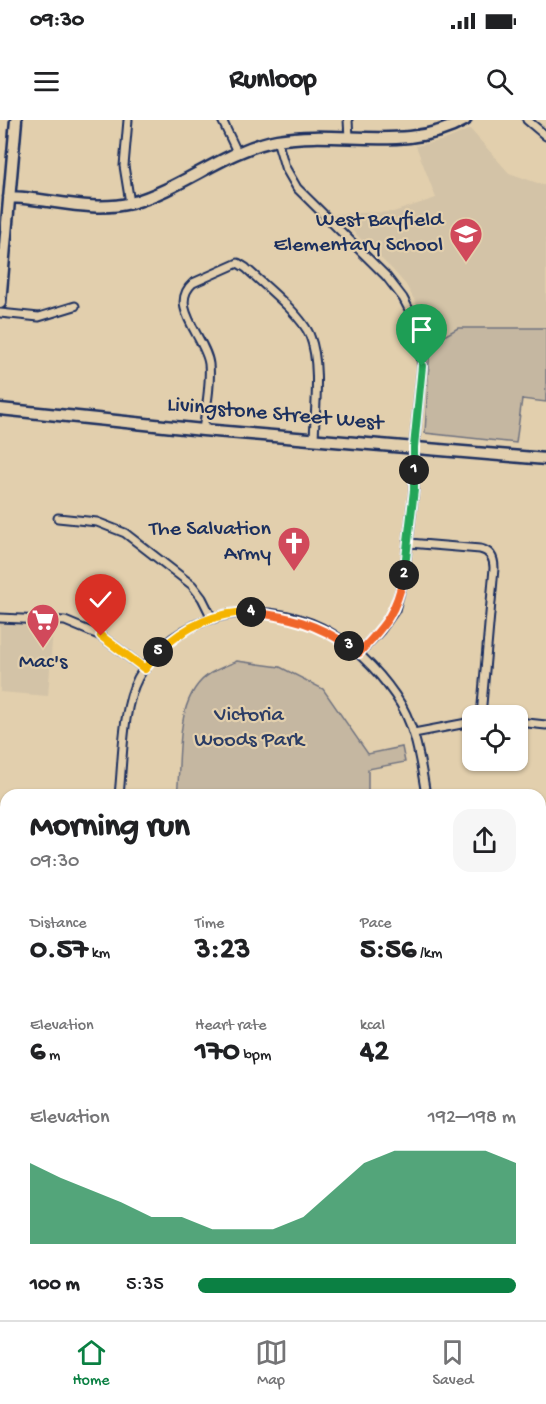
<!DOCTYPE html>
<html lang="en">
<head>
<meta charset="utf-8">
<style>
  :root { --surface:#fff; --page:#f6f6f6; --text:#202124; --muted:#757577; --line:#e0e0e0; --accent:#0b8043 }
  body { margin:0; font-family:"Gochi Hand",sans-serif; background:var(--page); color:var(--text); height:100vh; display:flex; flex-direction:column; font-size:22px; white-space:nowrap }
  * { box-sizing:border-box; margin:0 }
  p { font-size:20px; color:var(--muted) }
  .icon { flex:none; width:33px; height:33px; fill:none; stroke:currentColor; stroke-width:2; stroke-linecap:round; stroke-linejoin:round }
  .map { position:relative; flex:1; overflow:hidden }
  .sheet { position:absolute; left:0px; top:669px; width:546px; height:531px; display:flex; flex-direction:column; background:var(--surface); border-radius:18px 18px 0 0; box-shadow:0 2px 4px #0004 }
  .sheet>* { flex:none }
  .tools { position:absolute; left:462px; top:585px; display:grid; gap:12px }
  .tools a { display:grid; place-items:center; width:66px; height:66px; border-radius:12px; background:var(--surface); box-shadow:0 2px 4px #0004; font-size:30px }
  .pin { position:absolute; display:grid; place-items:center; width:51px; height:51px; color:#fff; margin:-62px -26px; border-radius:50% 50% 50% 0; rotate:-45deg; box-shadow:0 0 6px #0007 }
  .pin .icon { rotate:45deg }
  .km { position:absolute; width:30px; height:30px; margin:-15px; border-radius:50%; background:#222; color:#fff; font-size:16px; line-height:30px; text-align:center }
  .round { display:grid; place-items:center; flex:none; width:63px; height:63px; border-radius:18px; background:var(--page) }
  .overview { display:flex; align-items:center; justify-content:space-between; height:102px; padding:0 30px }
  h1 { font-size:33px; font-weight:700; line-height:45px }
  .figures { display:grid; grid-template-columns:repeat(3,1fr); gap:9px; height:102px; padding:6px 30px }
  .figures div { display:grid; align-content:center }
  .figures b { font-size:30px; font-weight:700 }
  .figures small { font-size:16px; font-weight:400 }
  .figures p { font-size:16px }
  .chart { height:168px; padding:12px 30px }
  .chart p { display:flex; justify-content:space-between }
  .chart svg { width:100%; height:108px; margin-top:6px; fill:var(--accent); opacity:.7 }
  ul { padding:0 30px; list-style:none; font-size:20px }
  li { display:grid; grid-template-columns:96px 72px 1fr; align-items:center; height:45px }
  li i { height:15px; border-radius:8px; background:var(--accent) }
  .status { display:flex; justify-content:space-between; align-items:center; height:42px; padding:0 30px; background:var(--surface); direction:ltr }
  .status svg { height:16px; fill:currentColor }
  header { display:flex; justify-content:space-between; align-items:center; height:78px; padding:0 30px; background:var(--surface); font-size:27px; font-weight:700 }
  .dock { display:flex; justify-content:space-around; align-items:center; height:84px; border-top:2px solid var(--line); background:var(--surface); font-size:16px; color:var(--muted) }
  .dock a { display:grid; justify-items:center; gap:3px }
  .dock .current { color:var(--accent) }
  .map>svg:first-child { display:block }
  .built { fill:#d3c3a7 }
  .green { fill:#c5b7a1; stroke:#707380; stroke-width:1.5 }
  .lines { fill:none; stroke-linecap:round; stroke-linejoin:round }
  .stream { stroke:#6a6e7d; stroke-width:2 }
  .street-casing { stroke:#1b2f5e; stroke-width:11 }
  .secondary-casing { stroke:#1b2f5e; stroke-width:15 }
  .street { stroke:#e2cfad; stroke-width:7 }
  .secondary { stroke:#e2cfad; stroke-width:10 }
  .split-1-casing { stroke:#fff; stroke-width:12 }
  .split-2-casing { stroke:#fff; stroke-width:12 }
  .split-3-casing { stroke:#fff; stroke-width:12 }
  .split-4-casing { stroke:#fff; stroke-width:12 }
  .split-5-casing { stroke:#fff; stroke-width:12 }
  .split-6-casing { stroke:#fff; stroke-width:12 }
  .split-1 { stroke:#22a559; stroke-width:8 }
  .split-2 { stroke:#22a559; stroke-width:8 }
  .split-3 { stroke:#f0652b; stroke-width:8 }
  .split-4 { stroke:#f0652b; stroke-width:8 }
  .split-5 { stroke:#f5b400; stroke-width:8 }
  .split-6 { stroke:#f5b400; stroke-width:8 }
  .labels { text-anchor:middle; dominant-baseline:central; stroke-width:4.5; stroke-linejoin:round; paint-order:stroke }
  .poi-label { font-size:22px; fill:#1b2f5e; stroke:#e2cfad; text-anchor:end }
  .street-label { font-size:22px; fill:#1b2f5e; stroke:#e2cfad }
  .park-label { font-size:22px; fill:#2c3d65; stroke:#e2cfad }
</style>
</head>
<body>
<div class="status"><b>09:30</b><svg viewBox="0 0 49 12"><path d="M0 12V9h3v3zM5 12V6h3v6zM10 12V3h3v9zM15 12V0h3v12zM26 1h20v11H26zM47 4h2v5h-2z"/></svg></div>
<header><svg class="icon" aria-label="menu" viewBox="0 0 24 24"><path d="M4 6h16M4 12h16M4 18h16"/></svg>Runloop<svg class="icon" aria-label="search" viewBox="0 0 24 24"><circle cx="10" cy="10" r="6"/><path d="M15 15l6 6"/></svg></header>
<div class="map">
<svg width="546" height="1200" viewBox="0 0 546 1200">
  <rect width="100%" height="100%" fill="#e2cfad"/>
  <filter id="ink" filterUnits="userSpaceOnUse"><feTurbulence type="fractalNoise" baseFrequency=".0167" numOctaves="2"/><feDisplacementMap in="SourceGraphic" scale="12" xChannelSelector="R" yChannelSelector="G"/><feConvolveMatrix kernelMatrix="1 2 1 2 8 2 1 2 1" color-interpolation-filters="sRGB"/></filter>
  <g filter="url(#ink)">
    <path class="built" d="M470,9L509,53L546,66V208H458L430,224L420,190L406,165L392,149L335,94L393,92L436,78L416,26L445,20Z
      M0,503L53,508L48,576L0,572Z"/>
    <path class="green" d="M458,208H546V282L522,279L516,323L425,313L430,224Z
      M237,541L280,547L323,569L368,634L402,627L405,642L368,649V675H177C182,637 173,576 211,553C219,548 228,545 237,541Z
      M540,987L546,990V1051L540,1048Z
      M540,1082L546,1084V1200H256L252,1194H540Z"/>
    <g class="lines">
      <path class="stream" d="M540,1039L546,1041"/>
      <defs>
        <path id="street" d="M128,0L124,46L130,83
          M222,0L238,34
          M348,0L349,18
          M527,0L546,16
          M277,20L285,47L297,68L386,156L403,178L414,199L420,222L422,246L414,327V370L404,457L395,490L380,511L359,533
          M0,193L39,197L75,186
          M203,310C206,289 211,265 209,244C206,218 167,186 193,163L238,143L246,148C263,164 302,195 310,216C321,243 315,290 314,319
          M58,398L97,402L125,413L192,465L202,478L212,498
          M409,423L480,429C490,431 494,438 494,448L481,596
          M0,498L65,501L101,516L145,549
          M518,602L546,605
          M414,613L472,602
          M119,675C123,641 122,588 138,558C173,493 258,476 322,508C351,523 377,549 395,575C416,605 420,640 426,675
          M540,698H546
          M540,790H546
          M540,897L546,885
          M540,915L546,921
          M107,1194L110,1200
          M4,1200L6,1174"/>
        <path id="secondary" d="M9,77C48,78 92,93 131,83C182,69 225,30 277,20C340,9 408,33 465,0
          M0,183L16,0
          M0,289L203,310L546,339
          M0,753L6,764
          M0,1003L6,1004
          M540,1065L546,1067
          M237,1194L240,1200"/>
      </defs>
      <use href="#street" class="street-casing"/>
      <use href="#secondary" class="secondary-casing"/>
      <use href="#street" class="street"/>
      <use href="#secondary" class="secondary"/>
    </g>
  </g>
  <g class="lines" filter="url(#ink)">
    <defs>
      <path id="split-1" d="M414,350V327L422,246"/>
      <path id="split-2" d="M404,455L414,370V350"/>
      <path id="split-3" d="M349,526L359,533C385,505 396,494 404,455"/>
      <path id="split-4" d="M251,492C290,497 316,503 349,526"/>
      <path id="split-5" d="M158,532C184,507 215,492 251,492"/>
      <path id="split-6" d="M101,516L145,549L158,532"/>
    </defs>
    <use href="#split-1" class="split-1-casing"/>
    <use href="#split-2" class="split-2-casing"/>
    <use href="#split-3" class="split-3-casing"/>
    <use href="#split-4" class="split-4-casing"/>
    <use href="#split-5" class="split-5-casing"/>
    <use href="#split-6" class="split-6-casing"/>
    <use href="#split-1" class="split-1"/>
    <use href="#split-2" class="split-2"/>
    <use href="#split-3" class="split-3"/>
    <use href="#split-4" class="split-4"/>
    <use href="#split-5" class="split-5"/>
    <use href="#split-6" class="split-6"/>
  </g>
  <defs>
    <symbol id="school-pin" viewBox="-11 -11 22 30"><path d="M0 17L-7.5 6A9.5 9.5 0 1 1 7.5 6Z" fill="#d1495b" stroke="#e2cfad"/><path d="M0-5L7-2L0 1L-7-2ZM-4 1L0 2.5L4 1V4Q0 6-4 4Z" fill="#fff"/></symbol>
    <symbol id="church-pin" viewBox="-11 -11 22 30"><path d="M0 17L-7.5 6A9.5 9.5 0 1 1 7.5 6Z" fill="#d1495b" stroke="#e2cfad"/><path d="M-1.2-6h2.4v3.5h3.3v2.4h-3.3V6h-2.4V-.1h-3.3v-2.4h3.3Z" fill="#fff"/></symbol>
    <symbol id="supermarket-pin" viewBox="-11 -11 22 30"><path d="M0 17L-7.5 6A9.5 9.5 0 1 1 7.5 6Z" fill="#d1495b" stroke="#e2cfad"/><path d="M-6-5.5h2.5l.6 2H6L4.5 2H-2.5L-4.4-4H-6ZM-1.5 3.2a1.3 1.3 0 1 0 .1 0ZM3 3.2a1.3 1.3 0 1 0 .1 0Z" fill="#fff"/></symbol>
  </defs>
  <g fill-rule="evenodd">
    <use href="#school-pin" x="447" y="95" width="38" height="52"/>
    <use href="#church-pin" x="275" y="404" width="38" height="52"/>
    <use href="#supermarket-pin" x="24" y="481" width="38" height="52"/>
  </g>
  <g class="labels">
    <g class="poi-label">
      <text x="443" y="101">West Bayfield<tspan x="443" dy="25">Elementary School</tspan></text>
      <text x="271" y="410">The Salvation<tspan x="271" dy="25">Army</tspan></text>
      <text x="43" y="543" text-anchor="middle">Mac's</text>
    </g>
    <g class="street-label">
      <text transform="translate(275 295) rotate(5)">Livingstone Street West</text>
    </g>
    <g class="park-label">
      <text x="249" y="596">Victoria<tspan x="249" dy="25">Woods Park</tspan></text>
    </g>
  </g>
</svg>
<div class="tools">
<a><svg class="icon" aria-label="locate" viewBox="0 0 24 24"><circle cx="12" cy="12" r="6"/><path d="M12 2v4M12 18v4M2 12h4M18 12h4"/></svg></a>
</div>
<div class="pin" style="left:422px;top:246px;background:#1e9e55"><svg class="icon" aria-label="arrive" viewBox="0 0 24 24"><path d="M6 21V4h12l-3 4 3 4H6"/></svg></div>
<div class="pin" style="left:101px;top:516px;background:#d93025"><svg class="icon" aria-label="check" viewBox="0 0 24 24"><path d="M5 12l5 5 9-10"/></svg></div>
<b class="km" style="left:414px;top:350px">1</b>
<b class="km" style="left:404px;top:455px">2</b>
<b class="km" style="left:349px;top:526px">3</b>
<b class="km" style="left:251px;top:492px">4</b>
<b class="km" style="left:158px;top:532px">5</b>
<section class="sheet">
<div class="overview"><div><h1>Morning run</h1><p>09:30</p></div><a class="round"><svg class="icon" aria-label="share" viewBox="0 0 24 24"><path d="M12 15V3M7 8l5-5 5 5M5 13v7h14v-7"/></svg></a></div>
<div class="figures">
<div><p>Distance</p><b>0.57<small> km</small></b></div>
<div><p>Time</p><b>3:23</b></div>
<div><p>Pace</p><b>5:56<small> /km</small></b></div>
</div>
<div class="figures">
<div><p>Elevation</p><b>6<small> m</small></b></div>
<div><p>Heart rate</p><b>170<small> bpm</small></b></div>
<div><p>kcal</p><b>42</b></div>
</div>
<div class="chart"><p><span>Elevation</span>192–198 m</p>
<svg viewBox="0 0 160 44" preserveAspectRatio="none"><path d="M0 44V11L10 17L20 22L30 27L40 33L50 33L60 38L70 38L80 38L90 33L100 22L110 11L120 6L130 6L140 6L150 6L160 11V44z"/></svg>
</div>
<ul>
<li><b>100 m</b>5:35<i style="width:100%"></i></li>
</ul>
</section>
</div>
<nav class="dock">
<a class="current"><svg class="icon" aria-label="home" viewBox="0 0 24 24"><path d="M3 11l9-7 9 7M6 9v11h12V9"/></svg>Home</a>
<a><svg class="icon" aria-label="map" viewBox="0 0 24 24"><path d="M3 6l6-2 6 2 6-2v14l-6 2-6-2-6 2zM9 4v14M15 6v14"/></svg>Map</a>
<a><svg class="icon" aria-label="saved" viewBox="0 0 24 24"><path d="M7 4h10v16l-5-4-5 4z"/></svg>Saved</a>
</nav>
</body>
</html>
